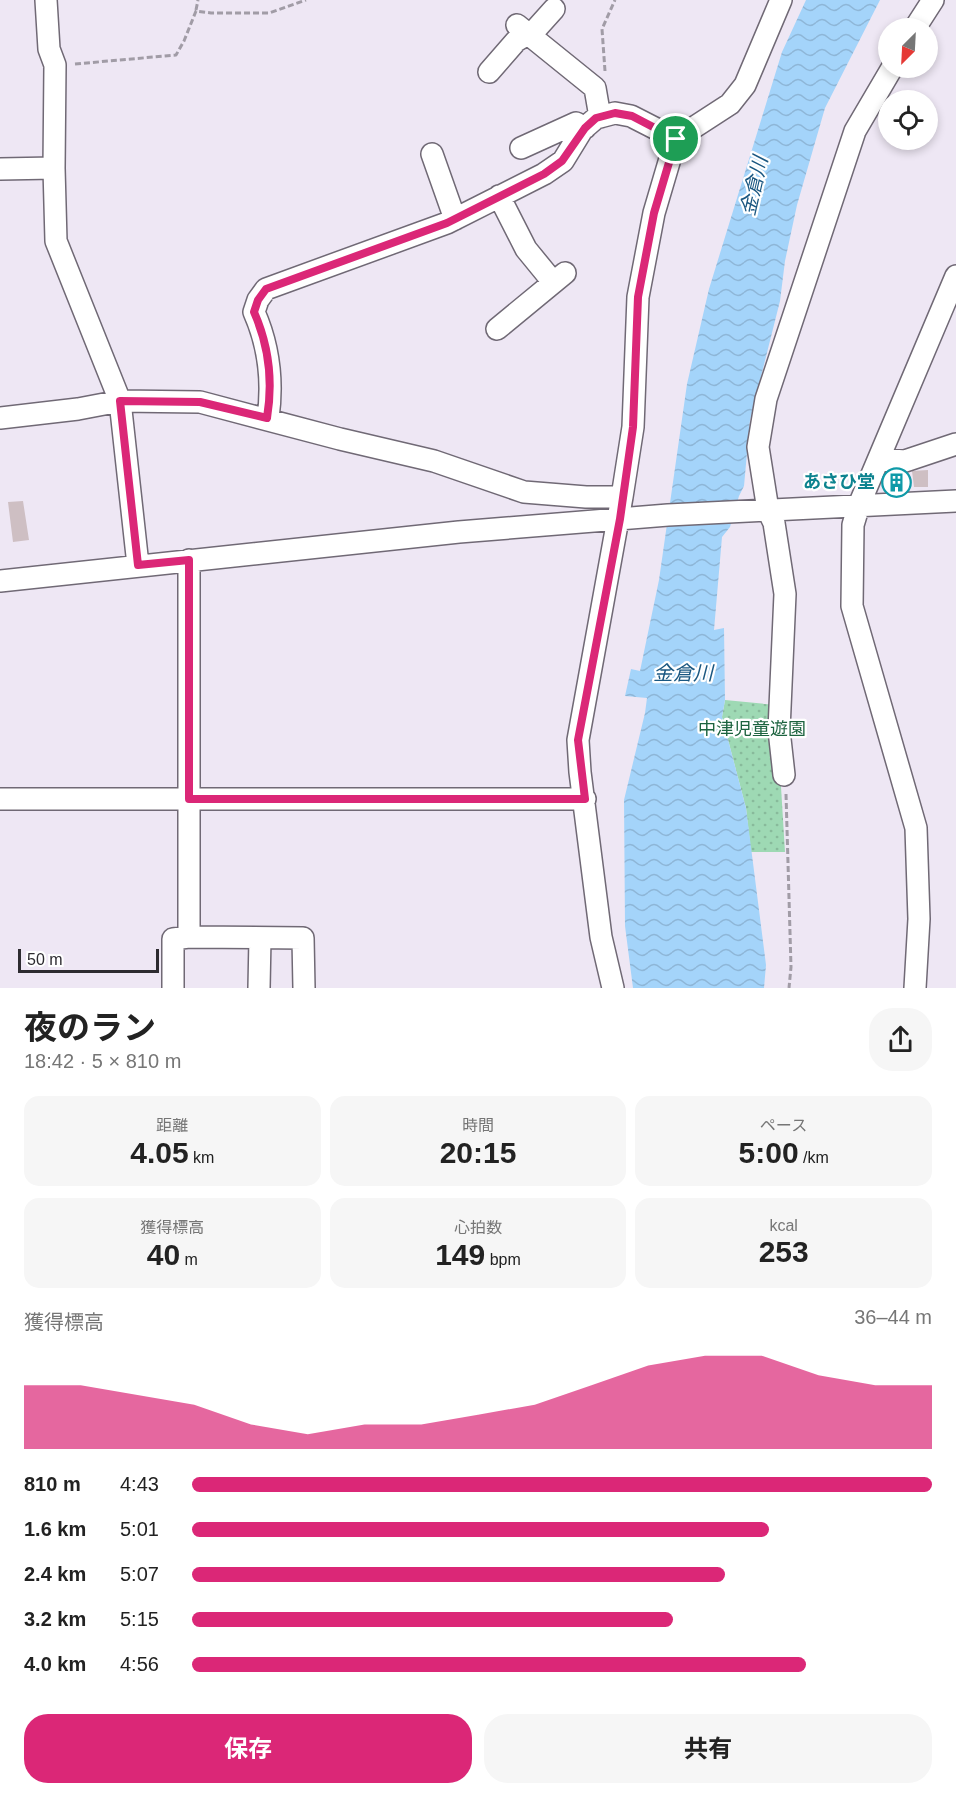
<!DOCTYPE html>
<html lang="ja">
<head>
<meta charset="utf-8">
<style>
  :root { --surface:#fff; --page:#f6f6f6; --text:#222; --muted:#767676; --accent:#db2777 }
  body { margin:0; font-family:Arial,"Noto Sans JP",sans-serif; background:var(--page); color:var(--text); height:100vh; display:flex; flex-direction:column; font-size:22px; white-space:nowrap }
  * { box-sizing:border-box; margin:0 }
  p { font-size:20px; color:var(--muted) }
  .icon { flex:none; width:33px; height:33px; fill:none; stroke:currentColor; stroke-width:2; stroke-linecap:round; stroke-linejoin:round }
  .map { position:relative; height:988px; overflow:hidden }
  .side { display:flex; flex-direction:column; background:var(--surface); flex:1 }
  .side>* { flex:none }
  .needle { width:39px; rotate:204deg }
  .tools { position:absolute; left:878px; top:18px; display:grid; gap:12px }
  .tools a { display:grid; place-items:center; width:60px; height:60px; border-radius:50%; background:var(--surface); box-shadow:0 3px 9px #0003; font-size:30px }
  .scale { position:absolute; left:18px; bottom:15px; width:141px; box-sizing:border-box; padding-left:6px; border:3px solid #2d2b30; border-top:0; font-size:16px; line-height:21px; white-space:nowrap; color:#2d2b30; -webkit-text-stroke:4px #fff; paint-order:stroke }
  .pin { position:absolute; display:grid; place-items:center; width:51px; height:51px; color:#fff; margin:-26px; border:3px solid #fff; border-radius:50%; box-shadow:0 2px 6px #0007 }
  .round { display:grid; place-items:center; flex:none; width:63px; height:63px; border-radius:24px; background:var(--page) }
  .headline { display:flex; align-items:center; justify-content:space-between; height:102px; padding:0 24px }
  h1 { font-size:33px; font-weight:700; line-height:45px }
  .stats { display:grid; grid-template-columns:repeat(3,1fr); gap:9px; height:102px; padding:6px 24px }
  .stats div { display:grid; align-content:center; border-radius:15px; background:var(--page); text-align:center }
  .stats b { font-size:30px; font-weight:700 }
  .stats small { font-size:16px; font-weight:400 }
  .stats p { font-size:16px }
  .chart { height:168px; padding:12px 24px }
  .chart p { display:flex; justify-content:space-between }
  .chart svg { width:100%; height:108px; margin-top:6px; fill:var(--accent); opacity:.7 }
  .button { display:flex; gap:12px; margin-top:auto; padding:12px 24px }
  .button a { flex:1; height:69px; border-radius:24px; background:var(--accent); color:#fff; font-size:24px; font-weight:700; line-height:69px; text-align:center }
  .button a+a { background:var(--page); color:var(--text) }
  ul { padding:0 24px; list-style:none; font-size:20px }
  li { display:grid; grid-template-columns:96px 72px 1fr; align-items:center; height:45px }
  li i { height:15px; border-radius:8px; background:var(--accent) }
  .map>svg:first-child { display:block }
  .grass { fill:url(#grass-dots) }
  .water { fill:url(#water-waves) }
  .building { fill:#cebfc3 }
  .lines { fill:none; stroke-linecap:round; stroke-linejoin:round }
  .minor-casing { stroke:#706975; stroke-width:24 }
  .path { stroke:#a19ca6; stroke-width:3; stroke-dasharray:6 3; stroke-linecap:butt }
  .minor { stroke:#fff; stroke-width:21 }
  .route-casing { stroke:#fff; stroke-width:12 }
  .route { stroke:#db2777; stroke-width:8 }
  .labels { text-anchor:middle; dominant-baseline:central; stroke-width:4.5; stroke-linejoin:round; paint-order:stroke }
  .culture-label { font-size:18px; font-weight:bold; fill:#0d838f; stroke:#fff; text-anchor:end }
  .park-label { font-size:18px; fill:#1c633f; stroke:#fff }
  .water-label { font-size:20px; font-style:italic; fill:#1a5781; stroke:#fff }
</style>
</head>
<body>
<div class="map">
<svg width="956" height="988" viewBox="0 0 956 988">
  <defs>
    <pattern id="grass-dots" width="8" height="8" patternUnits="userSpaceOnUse" patternTransform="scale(1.5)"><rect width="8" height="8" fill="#9ed9b4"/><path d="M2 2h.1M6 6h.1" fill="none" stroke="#88ba9b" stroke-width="1.8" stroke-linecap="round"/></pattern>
    <pattern id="water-waves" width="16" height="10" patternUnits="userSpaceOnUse" patternTransform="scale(1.5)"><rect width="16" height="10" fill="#a4d4fa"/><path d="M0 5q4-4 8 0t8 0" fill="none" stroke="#8eb6d7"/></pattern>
  </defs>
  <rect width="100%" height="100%" fill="#eee7f4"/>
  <path class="grass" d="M725,700L776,705L785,852H751L746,808L722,717Z"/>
  <path class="water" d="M806,0H880L825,108L797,205L785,261L780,301L750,420L744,486L739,496L730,527L722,537L714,630L724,628L725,700L722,717L746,808L766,965L764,988H633L625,926L624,800L645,713L647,698L625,696L631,669L640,671L659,580L687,384L709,289L782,52Z"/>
  <path class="building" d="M928,470V487H914L912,471Z
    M885,474H907L908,490L885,491Z
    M23,501L29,540L13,542L8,502Z"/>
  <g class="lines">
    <defs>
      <path id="minor" d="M46,0L49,49L55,65L54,168L56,241L120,401L138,565
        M517,25L595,88L600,117
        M915,28L933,0
        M489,72L516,41L536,29L554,9
        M521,148L576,123L585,128
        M432,154L455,219
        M0,169L54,168
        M499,196L526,249L553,282
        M497,329L565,273
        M0,418L78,409L120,401L200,402L340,439L434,461L524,492L586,497H622L578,740L580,772L601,937L613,988
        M268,418C273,382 269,346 254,312L258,300L266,289L447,223L544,174L563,161L582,130L596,118L615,113L631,116L676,139
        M879,459L905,461L956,444
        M622,497L633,427L638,297L654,213L672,152L676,139L730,104L745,85L781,0
        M0,581L459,532L668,515L956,501
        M784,775L779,730L785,594L774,523L768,510L758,447L766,399L855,131L892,68
        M0,799H585
        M189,937V560
        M173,988V939L189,937L303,938L304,988
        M259,988L260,938
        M915,988L919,919L916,828L852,606L853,525L859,505L956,276"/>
    </defs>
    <use href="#minor" class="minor-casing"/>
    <path class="path" d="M196,10L198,0
      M75,64L176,55L184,41L196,11L211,13H269L306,0
      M605,71L602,29L615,0
      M786,794L791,967L789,988"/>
    <use href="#minor" class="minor"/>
  </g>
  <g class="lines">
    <defs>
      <path id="route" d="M615,113L632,116L676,139L654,213L638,297L633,427L620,519L578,740L585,799H189V560L138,565L120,401L200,402L267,418C273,382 269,346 254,312L258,300L266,289L447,223L544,174L562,161L585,128L596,118Z"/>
    </defs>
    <use href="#route" class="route-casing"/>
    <use href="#route" class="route"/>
  </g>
  <defs>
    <symbol id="building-ring" viewBox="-11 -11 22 22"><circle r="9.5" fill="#fff" stroke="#0f9aa8" stroke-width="1.5"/><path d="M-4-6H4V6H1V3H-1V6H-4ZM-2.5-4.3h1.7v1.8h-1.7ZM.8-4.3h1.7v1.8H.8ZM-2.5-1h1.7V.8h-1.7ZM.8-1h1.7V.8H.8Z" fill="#0f9aa8"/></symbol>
  </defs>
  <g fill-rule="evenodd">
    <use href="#building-ring" x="880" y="466" width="33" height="33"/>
  </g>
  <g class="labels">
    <g class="culture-label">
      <text x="875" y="482">あさひ堂</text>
    </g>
    <g class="park-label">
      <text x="752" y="729">中津児童遊園</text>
    </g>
    <g class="water-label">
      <text transform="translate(754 186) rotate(-77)">金倉川</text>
      <text x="683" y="673">金倉川</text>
    </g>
  </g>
</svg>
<div class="tools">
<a><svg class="needle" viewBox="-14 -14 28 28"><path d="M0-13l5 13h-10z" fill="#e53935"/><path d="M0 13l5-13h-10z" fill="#767676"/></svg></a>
<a><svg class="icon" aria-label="locate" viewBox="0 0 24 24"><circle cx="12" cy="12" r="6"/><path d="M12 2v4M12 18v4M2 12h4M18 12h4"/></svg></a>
</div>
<div class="scale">50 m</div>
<div class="pin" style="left:676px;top:139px;background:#1e9e55"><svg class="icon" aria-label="arrive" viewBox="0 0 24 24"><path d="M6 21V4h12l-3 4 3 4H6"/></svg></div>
</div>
<section class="side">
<div class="headline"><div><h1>夜のラン</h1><p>18:42 · 5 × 810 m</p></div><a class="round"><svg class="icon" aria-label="share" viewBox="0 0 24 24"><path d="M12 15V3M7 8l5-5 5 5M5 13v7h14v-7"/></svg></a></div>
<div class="stats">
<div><p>距離</p><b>4.05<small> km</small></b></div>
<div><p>時間</p><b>20:15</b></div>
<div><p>ペース</p><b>5:00<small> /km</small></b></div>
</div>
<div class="stats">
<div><p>獲得標高</p><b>40<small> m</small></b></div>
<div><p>心拍数</p><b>149<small> bpm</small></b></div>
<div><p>kcal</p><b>253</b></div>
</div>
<div class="chart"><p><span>獲得標高</span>36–44 m</p>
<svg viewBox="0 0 160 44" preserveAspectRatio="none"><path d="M0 44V18L10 18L20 22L30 26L40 34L50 38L60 34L70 34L80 30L90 26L100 18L110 10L120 6L130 6L140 14L150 18L160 18V44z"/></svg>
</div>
<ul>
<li><b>810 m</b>4:43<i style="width:100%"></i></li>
<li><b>1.6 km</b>5:01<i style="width:78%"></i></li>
<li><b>2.4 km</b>5:07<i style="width:72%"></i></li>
<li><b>3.2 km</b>5:15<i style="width:65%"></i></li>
<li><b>4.0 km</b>4:56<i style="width:83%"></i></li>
</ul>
<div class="button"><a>保存</a><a>共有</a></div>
</section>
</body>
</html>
